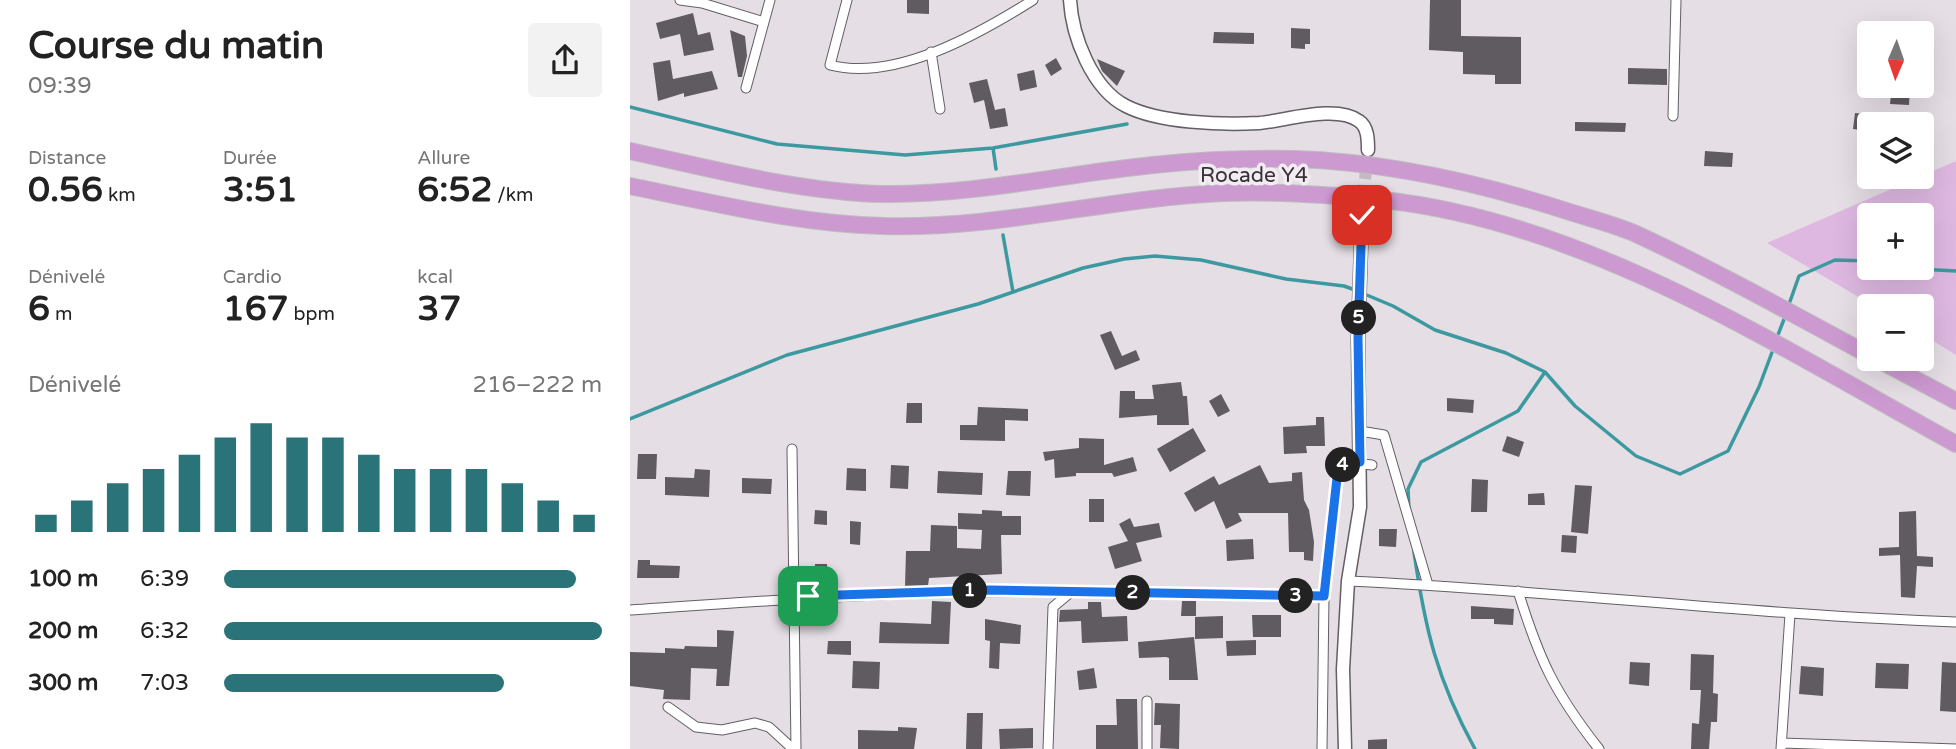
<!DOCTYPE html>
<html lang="fr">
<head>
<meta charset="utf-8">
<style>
  :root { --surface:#fff; --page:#f2f2f2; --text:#222; --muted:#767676; --accent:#297379 }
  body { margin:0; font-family:"Varela Round",sans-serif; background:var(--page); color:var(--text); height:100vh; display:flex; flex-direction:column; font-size:26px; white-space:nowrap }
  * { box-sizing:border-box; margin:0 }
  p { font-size:23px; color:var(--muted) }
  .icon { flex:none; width:38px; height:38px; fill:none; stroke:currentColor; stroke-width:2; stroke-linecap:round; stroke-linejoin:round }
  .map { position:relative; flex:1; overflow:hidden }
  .sheet { display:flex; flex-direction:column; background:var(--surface); width:630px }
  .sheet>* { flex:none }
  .needle { width:46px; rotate:182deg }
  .controls { position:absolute; left:1227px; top:21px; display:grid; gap:14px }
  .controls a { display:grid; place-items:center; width:77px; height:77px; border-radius:7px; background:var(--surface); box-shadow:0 7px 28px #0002; font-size:35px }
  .pin { position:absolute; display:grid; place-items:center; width:60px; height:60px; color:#fff; margin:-30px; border-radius:14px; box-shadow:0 4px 10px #0006 }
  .km { position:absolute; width:35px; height:35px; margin:-18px; border-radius:50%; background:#222; color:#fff; font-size:19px; line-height:35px; text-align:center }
  .round { display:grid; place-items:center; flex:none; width:74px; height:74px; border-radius:7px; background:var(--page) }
  .summary { display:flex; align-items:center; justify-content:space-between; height:119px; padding:0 28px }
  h1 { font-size:38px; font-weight:700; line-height:52px }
  .stats { display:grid; grid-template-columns:repeat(3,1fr); gap:10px; height:119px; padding:7px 28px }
  .stats div { display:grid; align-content:center }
  .stats b { font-size:35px; font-weight:700 }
  .stats small { font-size:19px; font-weight:400 }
  .stats p { font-size:19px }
  .chart { height:196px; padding:14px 28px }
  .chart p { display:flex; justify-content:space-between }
  .chart svg { width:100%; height:126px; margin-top:7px; stroke:var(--accent); stroke-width:6 }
  ul { padding:0 28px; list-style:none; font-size:23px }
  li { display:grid; grid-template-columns:112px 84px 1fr; align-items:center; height:52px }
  li i { height:18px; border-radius:9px; background:var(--accent) }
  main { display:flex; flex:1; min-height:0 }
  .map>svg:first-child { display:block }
  .green { fill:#deb8e1; fill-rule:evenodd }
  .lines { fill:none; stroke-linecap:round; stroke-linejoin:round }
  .stream { stroke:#3d99a0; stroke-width:3.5 }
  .building { fill:#605a61 }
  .secondary-tunnel { stroke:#c2bcc2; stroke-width:12; stroke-dasharray:12 6; stroke-linecap:butt }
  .street-casing { stroke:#645e65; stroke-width:11 }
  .secondary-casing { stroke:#645e65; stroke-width:15 }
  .highway-casing { stroke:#bebdbe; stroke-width:18 }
  .street { stroke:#fff; stroke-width:9 }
  .secondary { stroke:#fff; stroke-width:12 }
  .highway { stroke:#cd99d1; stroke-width:16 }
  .route-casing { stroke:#fff; stroke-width:14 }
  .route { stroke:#1a73e8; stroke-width:9 }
  .labels { text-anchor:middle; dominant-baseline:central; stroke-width:7; stroke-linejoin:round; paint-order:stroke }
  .street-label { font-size:21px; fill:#353235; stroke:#f2ebf2 }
</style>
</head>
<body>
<main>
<section class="sheet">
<div class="summary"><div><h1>Course du matin</h1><p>09:39</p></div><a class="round"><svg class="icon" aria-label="share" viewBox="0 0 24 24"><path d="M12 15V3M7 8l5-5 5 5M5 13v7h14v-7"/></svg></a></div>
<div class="stats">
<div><p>Distance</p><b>0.56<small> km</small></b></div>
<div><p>Durée</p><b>3:51</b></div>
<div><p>Allure</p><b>6:52<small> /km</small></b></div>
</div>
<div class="stats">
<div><p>Dénivelé</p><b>6<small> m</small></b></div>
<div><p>Cardio</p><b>167<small> bpm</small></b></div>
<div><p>kcal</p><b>37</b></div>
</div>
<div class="chart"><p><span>Dénivelé</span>216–222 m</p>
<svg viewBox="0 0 160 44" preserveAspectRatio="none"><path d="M5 44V38M15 44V33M25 44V27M35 44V22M45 44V17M55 44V11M65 44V6M75 44V11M85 44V11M95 44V17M105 44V22M115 44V22M125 44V22M135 44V27M145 44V33M155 44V38"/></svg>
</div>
<ul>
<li><b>100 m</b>6:39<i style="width:93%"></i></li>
<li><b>200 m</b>6:32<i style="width:100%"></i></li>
<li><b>300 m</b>7:03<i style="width:74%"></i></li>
</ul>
</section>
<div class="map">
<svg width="1326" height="749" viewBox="0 0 1326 749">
  <rect width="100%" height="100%" fill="#e5dee5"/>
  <path class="green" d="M1326,161V355L1292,334V306H1244L1137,243ZM1239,215H1292V268H1239Z"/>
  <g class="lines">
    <path class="stream" d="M0,107L147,144L275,155L363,148L497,124
      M363,148L366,169
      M373,235L383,292
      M1269,268L1326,271
      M732,293L763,306L805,330L876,353L915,372L945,406L1006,456L1050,474L1098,451L1129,387L1144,347
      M1158,307L1169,276L1205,260L1239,261
      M1146,340L1156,314
      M0,419L157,355L348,304L453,268L494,259L525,256L571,260L656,279L714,286L725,290
      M779,510L778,489L791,462L888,411L915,372
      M784,552C795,629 807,680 845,749"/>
  </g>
  <path class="building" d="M277,0H299V14L277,13Z
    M800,0H831V36L891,37V84H865V75L833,74V52L799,50Z
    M63,13L68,35L80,32L84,50L54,56L50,34L30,39L26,23Z
    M661,28L680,29V44H675V49L661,48Z
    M100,30L115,36L117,56L112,77H108Z
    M584,32L624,33V44L583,43Z
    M426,58L432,69L421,76L415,65Z
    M467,59L495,71L487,86L472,71Z
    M40,60L43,79L82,71L88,89L54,97V93L28,101L23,63Z
    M998,68L1037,69V85L998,84Z
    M404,70L407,87L390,91L387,74Z
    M357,79L365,110L375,108L378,126L360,129L354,100L344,103L339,83Z
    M1262,86H1280L1279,105L1260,104Z
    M1225,113L1243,115L1239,131L1223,129Z
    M945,122L996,123L995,132L945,131Z
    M1075,151L1103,153L1102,167L1074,166Z
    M481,331L492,356L506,350L510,360L485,370L470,335Z
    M551,382L553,396H557L559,425H527V415L489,418L490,391H505V399H524L522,385Z
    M591,394L600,411L588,417L579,401Z
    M817,398L844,400L843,413L817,411Z
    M277,403H292V423H276Z
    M348,407L398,409V421L375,420V441L330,440V425H347Z
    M686,417H694L695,446H676L677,453L654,454L653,427L686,425Z
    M563,428L576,451L540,472L527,449Z
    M877,436L894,442L889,457L872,451Z
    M449,438L474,439V465L503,457L507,471L484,477L482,473H446V476L425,478L424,459L415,461L413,452L449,448Z
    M8,454H27L26,479H7Z
    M261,465L279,466L278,489L260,488Z
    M630,465L639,483L662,481V473L672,472L674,500L679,510L684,542L683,561L674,560V552H659L658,513H608L612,521L596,529L584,501L565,512L554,493L584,476L589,485Z
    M217,468L236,469V491L216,490Z
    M65,469L80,470L79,497L35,495V477L64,478Z
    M308,471L353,473L352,495L307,493Z
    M378,471H401L400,496L376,495Z
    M112,478L142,479L141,494L112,493Z
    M842,479L858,480L857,512H841Z
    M945,485L962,486L958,534L941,532Z
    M914,493L915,505H898V494Z
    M459,499H474V522H459Z
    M185,510L197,511V525L184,524Z
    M352,510L372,511V516H391V535H371L372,574L299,578L298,586L275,587L276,551H300L301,525L327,526V548L351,549L352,530L328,529V513L352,514Z
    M1286,511L1287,556L1303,557V567L1287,566L1285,598L1271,597L1270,555L1249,556V548L1269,547V512Z
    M500,518L504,527L529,523L532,537L506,543L512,561L485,569L478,547L498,541L489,524Z
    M220,521L231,522L230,545L220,544Z
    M749,529H767L766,547L749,546Z
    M932,535L947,536L946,553L931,552Z
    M623,539L624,559L597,561L596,540Z
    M8,560H20V565L50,566L49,578H7Z
    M185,564H197V579L185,578Z
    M302,601L321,602L319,644L249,643L250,622L301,624Z
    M552,601H566V616H551Z
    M458,602H471L472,617L497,616L498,641L452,643L451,621L429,622L430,610L458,609Z
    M841,606L884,609L883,625L864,624V619H841Z
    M622,615H651V637H623Z
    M593,616V638L565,639V617Z
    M355,619L391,625L390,644L370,643L369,669L359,668L360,641L355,640Z
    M87,630L104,631L99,686H86L87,669L61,668L60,700L33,699L34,690L0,686V652L35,653V648L54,649L55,646L87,647Z
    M564,637L568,680H539V658L536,657L509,658L508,642Z
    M626,640V655L597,656L596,641Z
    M198,641H221V655L197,654Z
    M1061,654L1084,655L1083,693L1088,694L1087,722H1081L1079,749H1061L1062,723L1069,724L1071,690H1060Z
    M223,661L250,662L249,689L222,688Z
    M1000,662L1020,663L1019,686L999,684Z
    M1312,662L1326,663V712L1310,711Z
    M1246,663L1279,664L1278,689L1245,688Z
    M1171,666L1194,668L1193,696L1169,694Z
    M464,668L467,688L449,690L447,671Z
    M486,699H507L508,749H466V725H487Z
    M525,703L550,704L549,749L530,748L531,725H524Z
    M337,713H353L352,749H336Z
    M268,727L287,728L284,749H228V730L268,731Z
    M403,728V748L370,749L369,729Z
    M757,739V749H738V740Z"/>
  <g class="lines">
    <path class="secondary-tunnel" d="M732,215L737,156"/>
    <defs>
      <path id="street" d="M50,0L72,3L134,22
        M217,0L200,65C265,82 349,34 403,0
        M301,52L310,109
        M116,88L140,0
        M1043,116L1046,0
        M730,431L754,435L798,585
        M162,449L166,749
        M718,581C921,590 1123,615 1326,622
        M888,591C909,659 924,692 969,749
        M694,596L708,469L715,462L742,465
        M0,610C147,600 294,589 441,592
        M517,701V749
        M38,707L66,727L92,730L125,723L139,727L163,749
        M1152,743L1326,749
        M418,749L423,607L441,592L694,596L692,749
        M1151,749L1160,614"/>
      <path id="secondary" d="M440,0C442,36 462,89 496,106C529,123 591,125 629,123C655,121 706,104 729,121C738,127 738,140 738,150
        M715,749L713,669L718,581L730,507L728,339L732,215"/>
      <path id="highway" d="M0,151C83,169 169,192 254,194C345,195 434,174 523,165C570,160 618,158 665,159C759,162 854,184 943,213C963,219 985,225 1004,233C1084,270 1161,313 1239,355
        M0,186C84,203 168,224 254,226C369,229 480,198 593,193C646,191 701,195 753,200C958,222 1149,347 1326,444
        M1247,359L1326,401"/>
    </defs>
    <use href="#street" class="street-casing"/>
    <use href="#secondary" class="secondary-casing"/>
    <use href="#highway" class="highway-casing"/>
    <use href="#street" class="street"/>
    <use href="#secondary" class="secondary"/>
    <use href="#highway" class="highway"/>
  </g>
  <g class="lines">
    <defs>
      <path id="route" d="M178,596L360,590L694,596L708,469L715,462H730L728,338L732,215"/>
    </defs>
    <use href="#route" class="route-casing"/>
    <use href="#route" class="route"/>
  </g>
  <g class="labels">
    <g class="street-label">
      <text x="624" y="175">Rocade Y4</text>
    </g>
  </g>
</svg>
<div class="controls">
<a><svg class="needle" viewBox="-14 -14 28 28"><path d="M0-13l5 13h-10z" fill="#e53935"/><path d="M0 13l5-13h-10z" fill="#767676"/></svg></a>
<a><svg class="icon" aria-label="layers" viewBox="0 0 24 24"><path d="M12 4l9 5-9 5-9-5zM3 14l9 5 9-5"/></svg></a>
<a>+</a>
<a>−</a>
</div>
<div class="pin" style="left:178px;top:596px;background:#1e9e55"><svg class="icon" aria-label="arrive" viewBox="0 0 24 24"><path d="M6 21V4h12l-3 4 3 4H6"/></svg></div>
<div class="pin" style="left:732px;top:215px;background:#d93025"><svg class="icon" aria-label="check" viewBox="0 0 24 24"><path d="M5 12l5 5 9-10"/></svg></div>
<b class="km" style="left:340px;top:591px">1</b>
<b class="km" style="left:503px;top:593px">2</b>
<b class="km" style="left:666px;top:596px">3</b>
<b class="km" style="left:713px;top:465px">4</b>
<b class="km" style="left:729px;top:318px">5</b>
</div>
</main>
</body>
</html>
